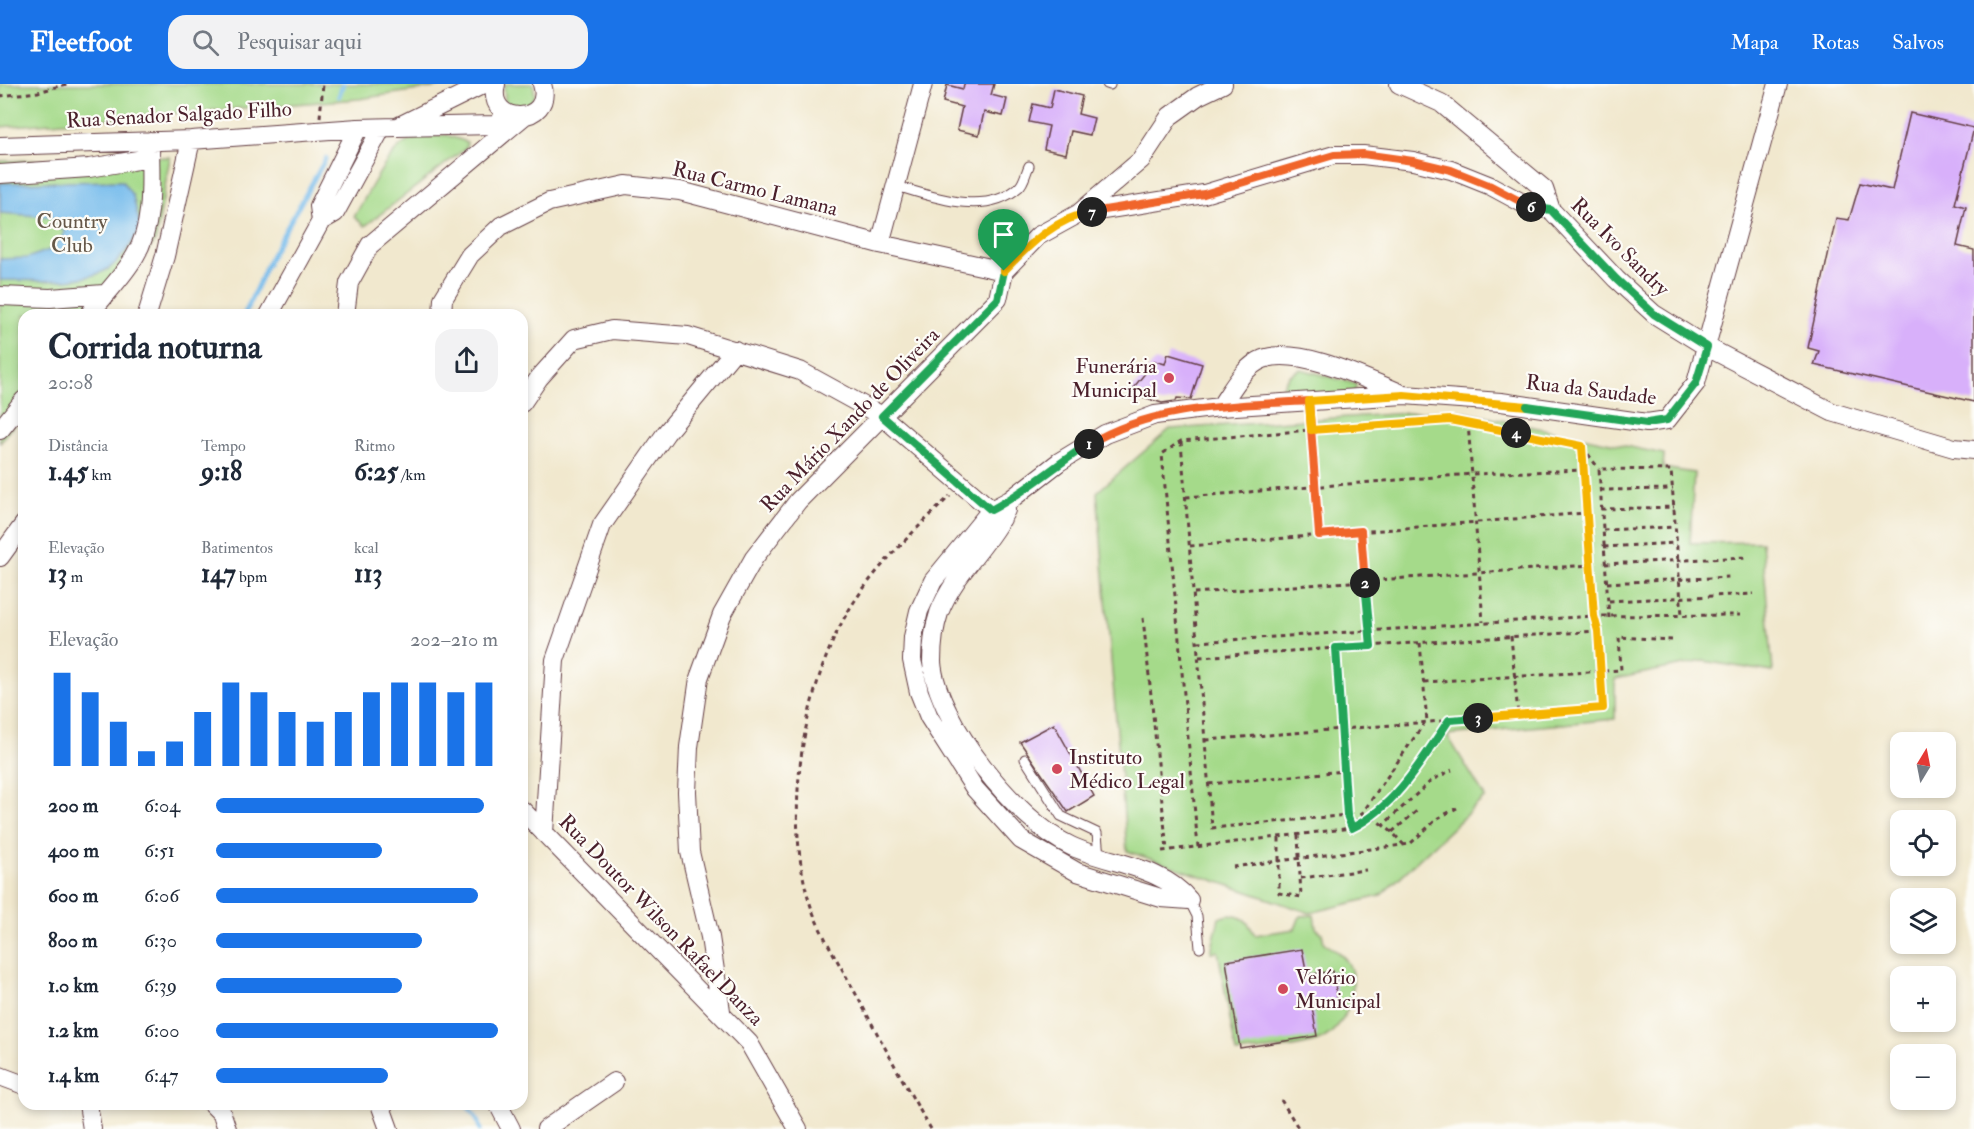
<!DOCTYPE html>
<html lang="pt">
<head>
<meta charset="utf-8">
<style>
  :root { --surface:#fff; --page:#f2f2f3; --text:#1f2937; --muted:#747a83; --accent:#1a73e8 }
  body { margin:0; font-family:"IM FELL Double Pica",serif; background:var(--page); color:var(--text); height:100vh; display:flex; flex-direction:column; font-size:22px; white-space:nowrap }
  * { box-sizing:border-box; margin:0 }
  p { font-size:20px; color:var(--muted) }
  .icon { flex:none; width:33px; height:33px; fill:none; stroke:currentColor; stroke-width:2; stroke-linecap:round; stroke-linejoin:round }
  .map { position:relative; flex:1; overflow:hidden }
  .panel { position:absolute; left:18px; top:225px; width:510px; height:801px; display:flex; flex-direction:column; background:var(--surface); border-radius:18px; box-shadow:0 3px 9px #0003 }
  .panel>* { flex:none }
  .needle { width:39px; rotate:10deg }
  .buttons { position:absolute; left:1890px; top:648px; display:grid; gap:12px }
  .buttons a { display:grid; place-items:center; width:66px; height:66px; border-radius:12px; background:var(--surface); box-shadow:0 3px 9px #0003; font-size:30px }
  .pin { position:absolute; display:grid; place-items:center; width:51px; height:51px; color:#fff; margin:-62px -26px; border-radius:50% 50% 50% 0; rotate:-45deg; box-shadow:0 0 6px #0007 }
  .pin .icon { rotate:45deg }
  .km { position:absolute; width:30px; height:30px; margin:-15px; border-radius:50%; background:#222; color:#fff; font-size:16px; line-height:30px; text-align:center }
  .round { display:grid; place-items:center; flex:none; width:63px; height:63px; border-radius:18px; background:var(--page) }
  .head { display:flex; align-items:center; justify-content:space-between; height:102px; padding:0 30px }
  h1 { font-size:33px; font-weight:700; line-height:45px }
  .figures { display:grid; grid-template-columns:repeat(3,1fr); gap:9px; height:102px; padding:6px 30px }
  .figures div { display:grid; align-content:center }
  .figures b { font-size:26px; font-weight:700 }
  .figures small { font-size:16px; font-weight:400 }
  .figures p { font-size:16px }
  .chart { height:168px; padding:12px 30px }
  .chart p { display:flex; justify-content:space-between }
  .chart svg { width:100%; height:108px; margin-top:6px; stroke:var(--accent); stroke-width:6 }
  ul { padding:0 30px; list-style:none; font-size:20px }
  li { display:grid; grid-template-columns:96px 72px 1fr; align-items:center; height:45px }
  li i { height:15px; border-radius:8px; background:var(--accent) }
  header { display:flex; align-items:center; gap:36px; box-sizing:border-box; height:84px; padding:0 30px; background:var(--accent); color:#fff }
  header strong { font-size:28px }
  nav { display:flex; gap:33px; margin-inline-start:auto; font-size:21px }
  .search { width:420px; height:54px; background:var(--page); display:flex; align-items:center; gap:15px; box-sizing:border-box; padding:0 21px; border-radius:18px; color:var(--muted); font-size:22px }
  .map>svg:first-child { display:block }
  .green { fill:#a5da8a; stroke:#787c5a; stroke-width:1.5 }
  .water { fill:#74bbec; stroke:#5f6d8c; stroke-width:1.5 }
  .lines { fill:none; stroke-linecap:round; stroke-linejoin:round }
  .stream { stroke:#74bbec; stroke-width:4.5 }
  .building { fill:#d8b0fa }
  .service-casing { stroke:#633d43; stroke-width:11 }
  .minor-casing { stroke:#633d43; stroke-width:20 }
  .path { stroke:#633d43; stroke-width:3; stroke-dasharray:4.5 4.5; stroke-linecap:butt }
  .service { stroke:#fff; stroke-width:9 }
  .minor { stroke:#fff; stroke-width:18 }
  .split-1-casing { stroke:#fff; stroke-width:12 }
  .split-2-casing { stroke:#fff; stroke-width:12 }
  .split-3-casing { stroke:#fff; stroke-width:12 }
  .split-4-casing { stroke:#fff; stroke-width:12 }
  .split-5-casing { stroke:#fff; stroke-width:12 }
  .split-6-casing { stroke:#fff; stroke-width:12 }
  .split-7-casing { stroke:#fff; stroke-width:12 }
  .split-8-casing { stroke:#fff; stroke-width:12 }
  .split-1 { stroke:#22a559; stroke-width:8 }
  .split-2 { stroke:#f0652b; stroke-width:8 }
  .split-3 { stroke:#22a559; stroke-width:8 }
  .split-4 { stroke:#f5b400; stroke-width:8 }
  .split-5 { stroke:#f5b400; stroke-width:8 }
  .split-6 { stroke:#22a559; stroke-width:8 }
  .split-7 { stroke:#f0652b; stroke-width:8 }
  .split-8 { stroke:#f5b400; stroke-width:8 }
  .poi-dot { fill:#d1495b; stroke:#fdfcf7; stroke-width:2 }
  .labels { text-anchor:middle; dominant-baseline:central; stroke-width:4.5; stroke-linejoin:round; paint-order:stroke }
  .street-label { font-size:21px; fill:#4a1f2b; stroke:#fdfcf7 }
  .park-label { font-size:21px; fill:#655748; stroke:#fdfcf7 }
  .poi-label { font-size:21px; fill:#4a1f2b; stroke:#fdfcf7; text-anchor:start }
</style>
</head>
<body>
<header>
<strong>Fleetfoot</strong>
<div class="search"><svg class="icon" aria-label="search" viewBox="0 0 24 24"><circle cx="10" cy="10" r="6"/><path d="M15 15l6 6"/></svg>Pesquisar aqui</div>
<nav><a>Mapa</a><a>Rotas</a><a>Salvos</a></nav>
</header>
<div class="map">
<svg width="1974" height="1045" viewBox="0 0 1974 1045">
  <rect width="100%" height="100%" fill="#fdfcf7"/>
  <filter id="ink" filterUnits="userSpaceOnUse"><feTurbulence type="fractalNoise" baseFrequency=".0167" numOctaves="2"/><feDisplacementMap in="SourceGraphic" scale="12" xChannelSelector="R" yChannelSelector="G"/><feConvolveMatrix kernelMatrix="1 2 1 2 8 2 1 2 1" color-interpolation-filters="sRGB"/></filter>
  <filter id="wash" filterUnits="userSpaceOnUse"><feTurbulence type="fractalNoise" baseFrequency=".008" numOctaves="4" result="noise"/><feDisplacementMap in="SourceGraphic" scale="24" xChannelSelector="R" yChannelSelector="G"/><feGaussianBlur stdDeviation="1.35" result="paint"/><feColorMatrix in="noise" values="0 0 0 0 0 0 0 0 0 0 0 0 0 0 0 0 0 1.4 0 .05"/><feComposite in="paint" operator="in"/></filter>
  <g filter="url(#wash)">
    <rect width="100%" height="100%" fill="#f1e8ce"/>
    <path class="green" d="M0,0H444L438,3L359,15L0,43Z
      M504,0H533L535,12L529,21L513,24L505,17Z
      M447,51L467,58L466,64L365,142L354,133C366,114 386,70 405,59C417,52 433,52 447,51Z
      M170,73L156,156L98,231H24V328L0,359V77Z
      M1301,285L1356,300L1355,310L1295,313L1282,305C1286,293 1290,290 1301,285Z
      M1452,326L1664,370L1663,384L1694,389L1690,459L1762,458L1773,588L1703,577L1615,595V635L1447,651L1485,713L1380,812L1310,829L1127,767L1097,408L1170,345Z
      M1229,831C1246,833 1247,837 1255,851L1295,845L1300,832L1314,831L1316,844L1322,849L1324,859C1333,865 1343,870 1348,879C1362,905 1344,947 1318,957C1296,965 1260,966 1236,969L1218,867L1211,868L1219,834Z"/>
    <path class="water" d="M122,97L133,112L141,145C132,158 122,176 108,185C81,201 30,196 0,196V175L27,174L52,165L65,148L51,133L0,129V99Z"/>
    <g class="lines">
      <path class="stream" d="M339,12L343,0
        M244,231L272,170L326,74
        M466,1020L477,1035L480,1045"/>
    </g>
    <g id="blocks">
      <path class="building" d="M964,0H994L991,11L1007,15L1003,32L984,28L979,51L957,46L962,23L943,18L947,1L963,5Z
        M1054,5L1082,12L1078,30L1094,34L1090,51L1071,47L1066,70L1044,65L1049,42L1029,38L1033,20L1050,24Z
        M1910,29L1974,44L1955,120L1966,123L1957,162L1974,166V318L1814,281L1819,267L1808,264L1836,134L1849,136L1860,99L1892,106Z
        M1168,270L1202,280L1191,315L1177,314L1176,317L1162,319L1129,309L1155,277L1165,280Z
        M1054,640L1094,712L1068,728L1020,658Z
        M1302,865L1307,891L1333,887L1338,919L1312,923L1317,952L1240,964L1226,877Z"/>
    </g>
  </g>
  <g filter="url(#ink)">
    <use href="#blocks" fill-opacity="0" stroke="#633d43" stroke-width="1.5"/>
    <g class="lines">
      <defs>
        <path id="service" d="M1107,0L1110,1
          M897,102C933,113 986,133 1019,103C1024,99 1026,88 1029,82
          M1025,675L1061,732L1097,749L1099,773
          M1189,816L1197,832L1200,864"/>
        <path id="minor" d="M484,0L397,43L495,41L509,31
          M496,0C485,44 555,41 542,0
          M1399,0L1441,19L1544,105L1551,126L1616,195L1654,230L1707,263L1832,328L1954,364L1974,366
          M358,44L319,122L321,137L335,129L381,45
          M0,62L191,56L358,44L397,43
          M0,90L89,84L150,74
          M1078,130L1204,110L1334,71H1363L1413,77L1451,86L1491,102L1528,122L1551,126
          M880,160L923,0
          M0,212L50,214L104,210
          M89,231C103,212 123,193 135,172C155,139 150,93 150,57
          M147,231L165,172L191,56
          M269,231L321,137
          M345,231L349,199L370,161L524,32
          M442,231L443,215L470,171L501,142L549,118L626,101L680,107L880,160L1004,187
          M522,319L539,294L574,255L612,246L688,252L800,287L882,332L1002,435
          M1220,323C1231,307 1244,282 1263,275C1299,262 1366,295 1400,309
          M0,346L24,316
          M1006,426C988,463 954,489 939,529C934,544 932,562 932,578C936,637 1018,738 1071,762C1109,780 1162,782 1189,816
          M0,473L24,440
          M522,726L749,959L798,1045
          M544,749L555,576L602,441L666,349L735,266
          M1189,816L1161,814L1077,788L1021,756L975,705L929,633L919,608L912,576L913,553L919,527L933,497L991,426L1010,416L1059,378L1105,350L1155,331L1220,323L1404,311L1501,318L1647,339L1667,336L1696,299L1778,0
          M721,927L710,853L690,768L687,708L689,663L699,594L722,531L754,474L798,417L998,215L1004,187L1038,152L1078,130L1141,76L1170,32L1198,12L1223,0
          M0,992L24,1001
          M88,1020L92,1045
          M212,1020L222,1030L227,1045
          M380,1020L389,1045
          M498,1020L511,1045
          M546,1045L614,998"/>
      </defs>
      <use href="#service" class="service-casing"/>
      <use href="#minor" class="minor-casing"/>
      <path class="path" d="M0,12L38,8L67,0
        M320,33L323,0
        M1310,334V346L1450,336L1582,362L1599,385
        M1468,339L1483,538
        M1181,358L1212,744L1348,731
        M1600,406L1673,405
        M1186,413L1472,390L1583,386
        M1601,425L1674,423
        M1603,446L1675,443
        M1361,447L1371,562
        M1190,462L1586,429
        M1604,463L1677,459
        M1605,480L1747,473
        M1607,499L1730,493
        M1194,509L1590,481
        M1609,517L1754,510
        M1143,534L1167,766
        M1609,534L1599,385L1671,386L1682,531
        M1511,552L1518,631
        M1198,558L1594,532L1740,531
        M1420,559L1427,638
        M1337,564L1348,731L1352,744L1373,734
        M1199,573L1598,547
        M1424,598L1621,586L1619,553L1673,556
        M1206,656L1603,624L1582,362
        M1209,700L1344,687
        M1383,741L1373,734L1420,679L1449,636
        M1392,748L1383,741L1432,696L1452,686
        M1279,754V809L1301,813L1298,751
        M1404,761L1392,748L1418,726
        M1198,763L1162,370L1181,357L1310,346L1319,451
        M1162,767L1352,744L1425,638
        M1233,783L1410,760L1438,734L1457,724
        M1301,794L1366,786
        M1281,1016L1299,1045
        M931,1045C905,1002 882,958 858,914C845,889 829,864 817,838C779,752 800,611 846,531C872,486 913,448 950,412"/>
      <use href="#service" class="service"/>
      <use href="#minor" class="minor"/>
    </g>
  </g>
  <g class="lines" filter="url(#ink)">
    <defs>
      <path id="split-1" d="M1004,187L998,215L882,332L991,426C1026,408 1055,381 1089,360"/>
      <path id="split-2" d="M1089,360C1155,320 1234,322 1309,317L1319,451L1361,447L1365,499"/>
      <path id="split-3" d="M1365,499L1371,562L1336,564L1347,731L1352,744C1396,722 1423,675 1449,636L1478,634"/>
      <path id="split-4" d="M1478,634L1603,624L1598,547L1594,532L1582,362L1516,349"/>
      <path id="split-5" d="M1516,349L1450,336L1311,346L1309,317L1404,311L1527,322"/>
      <path id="split-6" d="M1527,322L1647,339L1667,336L1696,299L1707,263L1654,230L1616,195L1551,126L1531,123"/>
      <path id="split-7" d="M1092,128L1204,110L1334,71L1363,70L1413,77L1451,86L1491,102L1531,123"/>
      <path id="split-8" d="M1004,187C1029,161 1055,134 1092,128"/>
    </defs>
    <use href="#split-1" class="split-1-casing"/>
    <use href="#split-2" class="split-2-casing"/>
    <use href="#split-3" class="split-3-casing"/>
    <use href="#split-4" class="split-4-casing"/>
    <use href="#split-5" class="split-5-casing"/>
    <use href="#split-6" class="split-6-casing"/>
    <use href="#split-7" class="split-7-casing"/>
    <use href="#split-8" class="split-8-casing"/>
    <use href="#split-1" class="split-1"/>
    <use href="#split-2" class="split-2"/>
    <use href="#split-3" class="split-3"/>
    <use href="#split-4" class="split-4"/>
    <use href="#split-5" class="split-5"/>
    <use href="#split-6" class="split-6"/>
    <use href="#split-7" class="split-7"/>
    <use href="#split-8" class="split-8"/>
  </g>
  <g class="poi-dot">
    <circle cx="1169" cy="294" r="6"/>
    <circle cx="1057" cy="685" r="6"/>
    <circle cx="1283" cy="905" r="6"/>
  </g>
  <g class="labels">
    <g class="street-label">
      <text transform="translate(179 31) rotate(-3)">Rua Senador Salgado Filho</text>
      <text transform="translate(755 105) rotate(14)">Rua Carmo Lamana</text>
      <text transform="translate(1620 163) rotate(45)">Rua Ivo Sandry</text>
      <text transform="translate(1591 306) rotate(7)">Rua da Saudade</text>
      <text transform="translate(850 336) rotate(-46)">Rua Mário Xando de Oliveira</text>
      <text transform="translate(661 836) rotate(46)">Rua Doutor Wilson Rafael Danza</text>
    </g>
    <g class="park-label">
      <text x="72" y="137">Country<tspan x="72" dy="24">Club</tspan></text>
    </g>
    <g class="poi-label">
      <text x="1157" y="282" text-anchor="end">Funerária<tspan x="1157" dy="24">Municipal</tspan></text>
      <text x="1069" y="673">Instituto<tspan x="1069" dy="24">Médico Legal</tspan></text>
      <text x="1295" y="893">Velório<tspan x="1295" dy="24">Municipal</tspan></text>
    </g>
  </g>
</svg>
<div class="buttons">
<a><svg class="needle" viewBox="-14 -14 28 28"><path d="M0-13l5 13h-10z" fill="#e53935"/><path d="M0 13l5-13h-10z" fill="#747a83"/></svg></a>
<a><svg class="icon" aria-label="locate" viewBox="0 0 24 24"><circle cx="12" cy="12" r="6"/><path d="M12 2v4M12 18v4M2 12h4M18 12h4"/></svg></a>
<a><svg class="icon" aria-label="layers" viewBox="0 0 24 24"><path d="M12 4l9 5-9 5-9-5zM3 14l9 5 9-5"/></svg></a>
<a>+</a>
<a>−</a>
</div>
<div class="pin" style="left:1004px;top:187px;background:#1e9e55"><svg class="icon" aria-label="arrive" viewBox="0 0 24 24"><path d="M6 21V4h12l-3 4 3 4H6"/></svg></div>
<b class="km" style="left:1089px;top:360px">1</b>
<b class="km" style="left:1365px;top:499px">2</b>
<b class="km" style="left:1478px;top:634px">3</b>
<b class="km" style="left:1516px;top:349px">4</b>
<b class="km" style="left:1531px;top:123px">6</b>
<b class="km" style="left:1092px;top:128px">7</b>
<section class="panel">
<div class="head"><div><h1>Corrida noturna</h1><p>20:08</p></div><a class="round"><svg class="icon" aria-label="share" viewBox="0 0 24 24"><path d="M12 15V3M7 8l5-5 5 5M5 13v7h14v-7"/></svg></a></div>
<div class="figures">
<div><p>Distância</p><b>1.45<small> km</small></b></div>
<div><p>Tempo</p><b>9:18</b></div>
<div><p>Ritmo</p><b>6:25<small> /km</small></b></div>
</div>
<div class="figures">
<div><p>Elevação</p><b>13<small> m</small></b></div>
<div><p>Batimentos</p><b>147<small> bpm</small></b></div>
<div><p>kcal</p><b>113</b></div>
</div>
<div class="chart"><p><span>Elevação</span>202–210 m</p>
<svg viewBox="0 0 160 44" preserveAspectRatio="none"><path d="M5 44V6M15 44V14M25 44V26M35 44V38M45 44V34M55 44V22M65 44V10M75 44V14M85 44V22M95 44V26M105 44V22M115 44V14M125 44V10M135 44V10M145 44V14M155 44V10"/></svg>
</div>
<ul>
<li><b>200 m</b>6:04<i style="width:95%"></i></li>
<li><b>400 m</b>6:51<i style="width:59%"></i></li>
<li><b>600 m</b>6:06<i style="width:93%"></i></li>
<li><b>800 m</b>6:30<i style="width:73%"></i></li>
<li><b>1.0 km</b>6:39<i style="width:66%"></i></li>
<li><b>1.2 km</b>6:00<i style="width:100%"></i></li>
<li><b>1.4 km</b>6:47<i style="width:61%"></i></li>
</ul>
</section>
</div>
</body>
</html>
